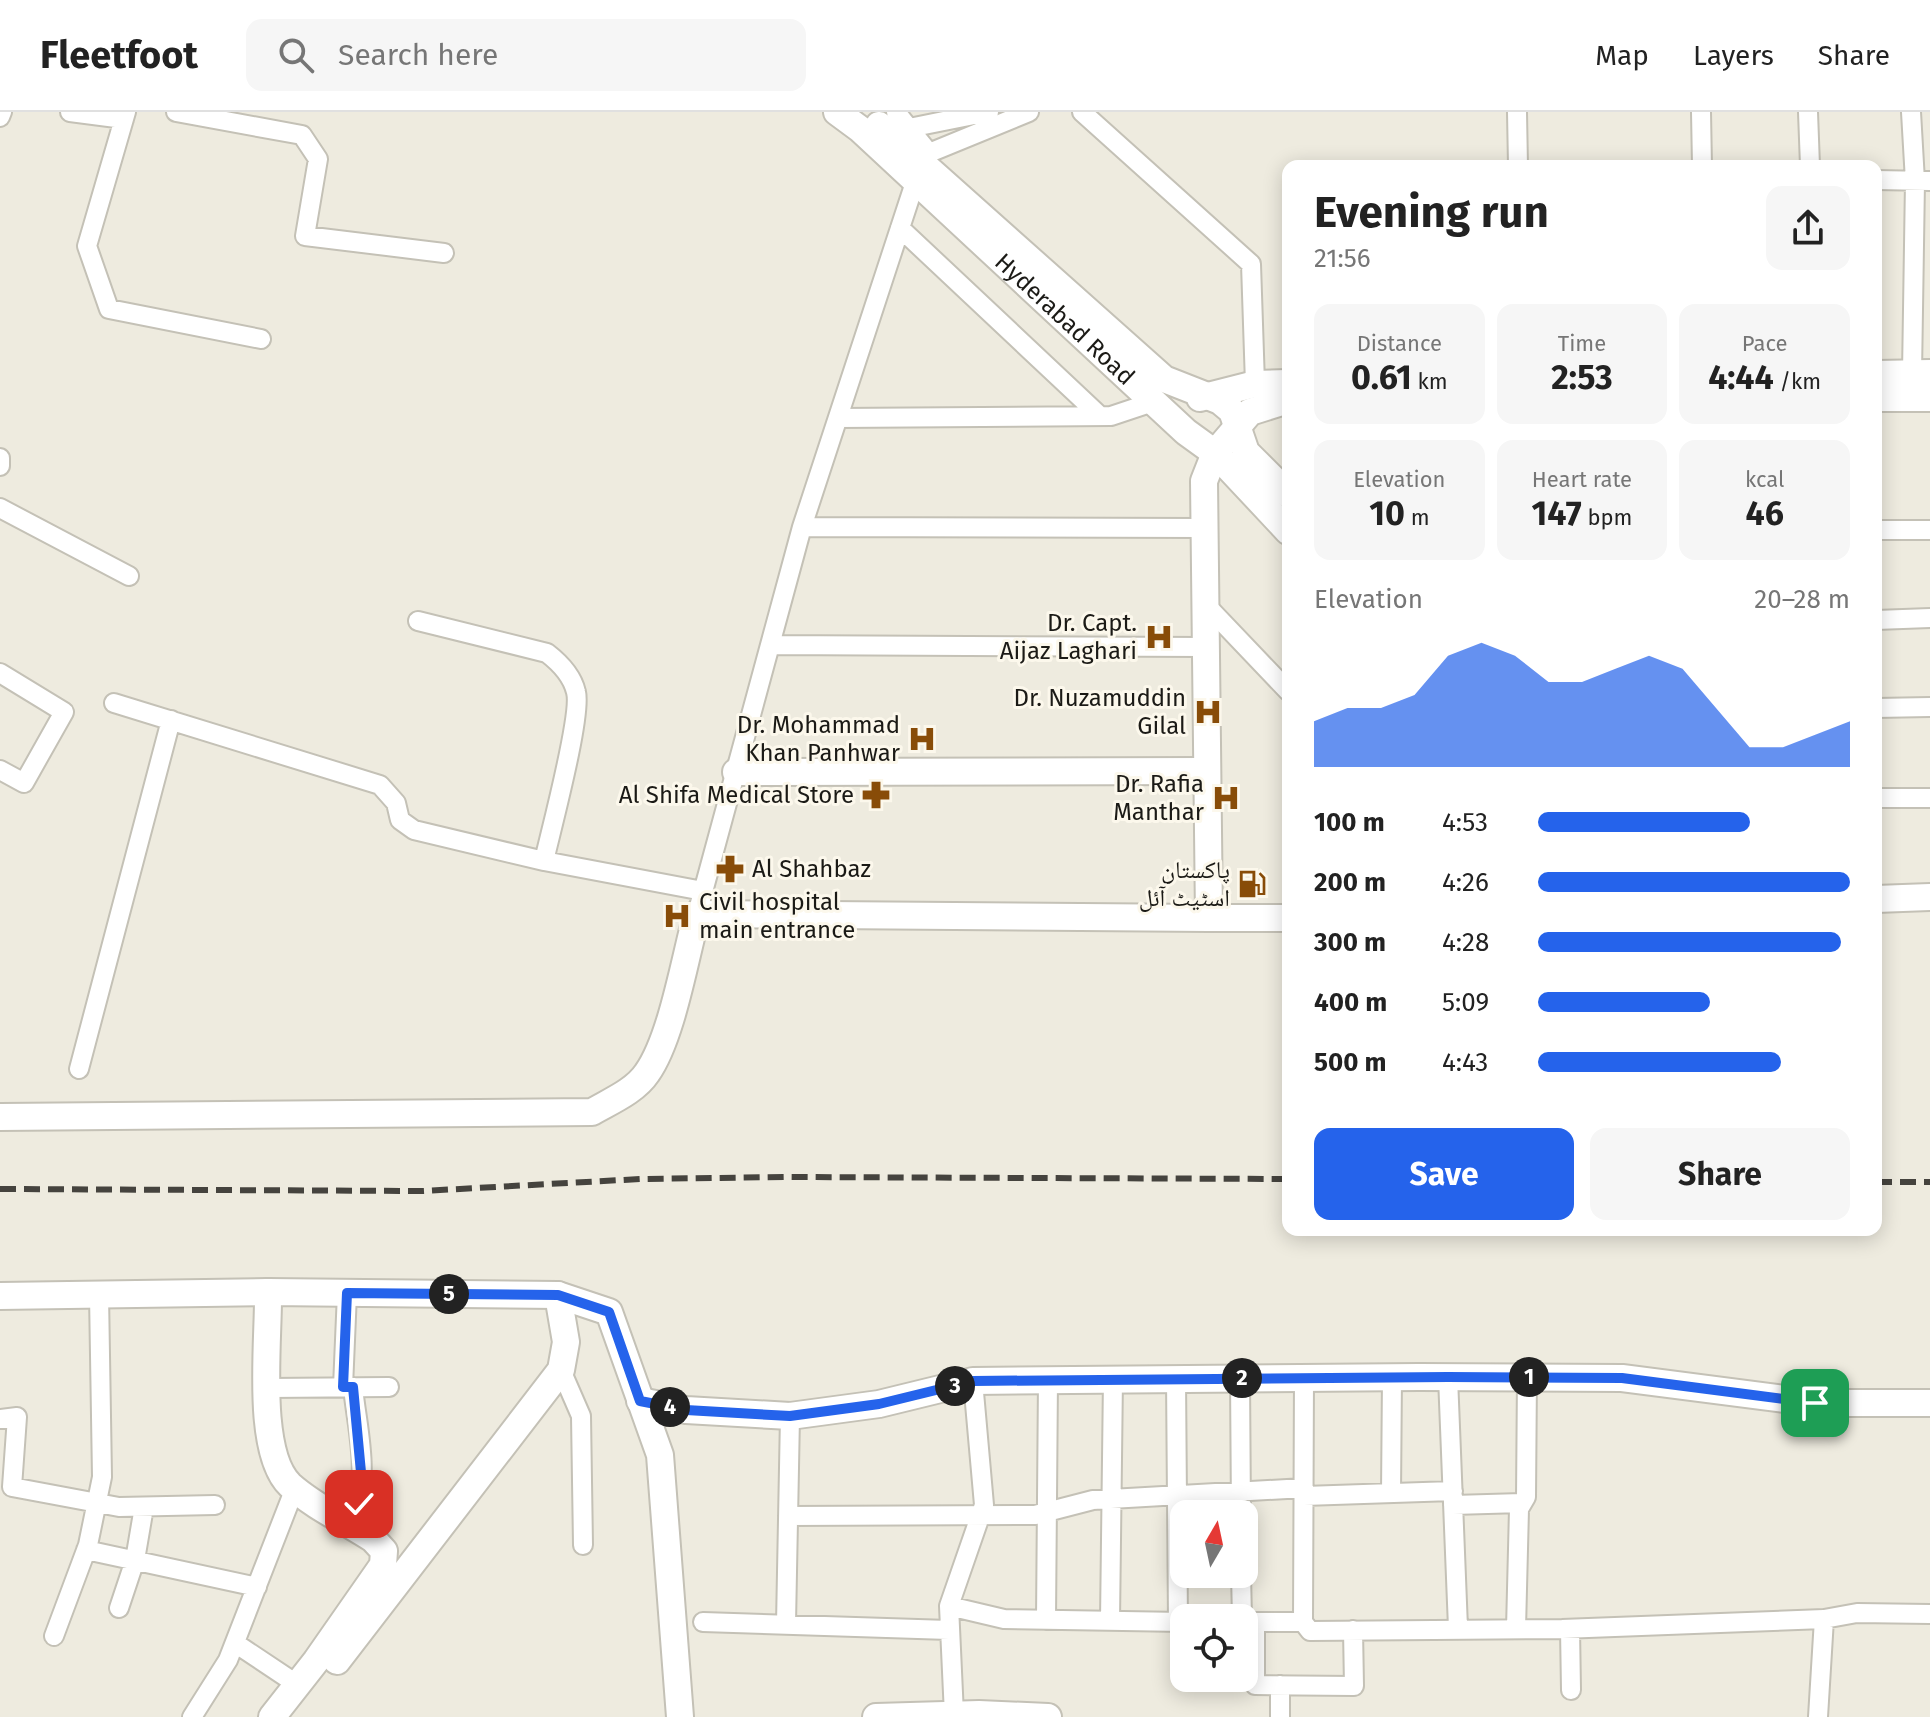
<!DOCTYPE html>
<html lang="en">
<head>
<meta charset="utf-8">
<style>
  :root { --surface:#fff; --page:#f6f6f6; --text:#222; --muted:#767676; --line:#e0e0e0; --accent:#2563eb }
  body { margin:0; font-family:"Fira Sans","Noto Naskh Arabic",sans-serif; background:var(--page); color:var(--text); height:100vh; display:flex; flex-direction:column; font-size:30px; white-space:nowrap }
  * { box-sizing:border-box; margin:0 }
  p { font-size:26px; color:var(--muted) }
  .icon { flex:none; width:44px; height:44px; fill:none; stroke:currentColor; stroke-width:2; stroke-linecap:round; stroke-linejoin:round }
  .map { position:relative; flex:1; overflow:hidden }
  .sheet { position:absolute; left:1282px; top:48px; width:600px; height:1076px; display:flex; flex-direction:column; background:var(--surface); border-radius:16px; box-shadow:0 4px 20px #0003 }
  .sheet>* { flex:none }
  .needle { width:52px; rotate:9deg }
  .tools { position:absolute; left:1170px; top:1388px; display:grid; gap:16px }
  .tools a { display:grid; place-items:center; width:88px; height:88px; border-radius:16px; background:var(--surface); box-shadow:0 4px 20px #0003; font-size:40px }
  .pin { position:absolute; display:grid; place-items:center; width:68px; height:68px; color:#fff; margin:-34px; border-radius:16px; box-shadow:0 4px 12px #0006 }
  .km { position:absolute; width:40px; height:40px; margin:-20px; border-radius:50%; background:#222; color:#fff; font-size:22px; line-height:40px; text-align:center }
  .round { display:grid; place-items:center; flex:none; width:84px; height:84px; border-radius:16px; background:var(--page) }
  .head { display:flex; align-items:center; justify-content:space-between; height:136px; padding:0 32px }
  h1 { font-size:44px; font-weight:700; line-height:60px }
  .stats { display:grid; grid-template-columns:repeat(3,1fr); gap:12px; height:136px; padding:8px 32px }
  .stats div { display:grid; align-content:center; border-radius:16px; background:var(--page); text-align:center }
  .stats b { font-size:34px; font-weight:700 }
  .stats small { font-size:22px; font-weight:400 }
  .stats p { font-size:22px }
  .chart { height:224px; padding:16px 32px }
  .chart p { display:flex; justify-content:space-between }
  .chart svg { width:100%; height:144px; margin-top:8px; fill:var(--accent); opacity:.7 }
  .primary-button { display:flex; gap:16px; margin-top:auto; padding:16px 32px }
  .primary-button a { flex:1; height:92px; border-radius:16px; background:var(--accent); color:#fff; font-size:32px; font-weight:700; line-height:92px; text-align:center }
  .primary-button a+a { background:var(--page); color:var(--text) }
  ul { padding:0 32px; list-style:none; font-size:26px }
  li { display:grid; grid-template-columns:128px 96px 1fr; align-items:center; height:60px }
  li i { height:20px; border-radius:10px; background:var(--accent) }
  header { display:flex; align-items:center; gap:48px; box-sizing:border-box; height:112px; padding:0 40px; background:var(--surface); border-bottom:2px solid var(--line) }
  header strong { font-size:38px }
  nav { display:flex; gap:44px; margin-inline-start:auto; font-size:28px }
  .search { width:560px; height:72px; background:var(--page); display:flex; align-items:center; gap:20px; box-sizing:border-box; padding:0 28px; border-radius:16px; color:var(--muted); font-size:30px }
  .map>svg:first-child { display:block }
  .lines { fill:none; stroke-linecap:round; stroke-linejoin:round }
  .street-casing { stroke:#c4c1b6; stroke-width:22 }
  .secondary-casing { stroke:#c4c1b6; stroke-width:30 }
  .street { stroke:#fff; stroke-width:18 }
  .secondary { stroke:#fff; stroke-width:26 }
  .rail { stroke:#45433e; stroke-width:6; stroke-dasharray:16 8; stroke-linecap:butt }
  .route-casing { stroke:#fff; stroke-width:16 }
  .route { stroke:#2563eb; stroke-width:10 }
  .labels { text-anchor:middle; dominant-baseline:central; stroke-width:6; stroke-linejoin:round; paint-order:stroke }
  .street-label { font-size:24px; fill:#1b1a16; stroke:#fcf8ec }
  .poi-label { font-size:24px; fill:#1b1a16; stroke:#fcf8ec; text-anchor:end }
</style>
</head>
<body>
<header>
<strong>Fleetfoot</strong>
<div class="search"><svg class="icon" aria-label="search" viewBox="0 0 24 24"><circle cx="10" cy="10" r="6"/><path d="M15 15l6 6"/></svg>Search here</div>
<nav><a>Map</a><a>Layers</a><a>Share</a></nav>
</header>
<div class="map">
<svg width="1930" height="1605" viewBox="0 0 1930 1605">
  <rect width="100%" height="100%" fill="#eeebdf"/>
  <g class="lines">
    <defs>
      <path id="street" d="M70,0L124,7
        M126,0L87,134L109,197L261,227
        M176,0L302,23L318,47L305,124L444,141
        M896,0L929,41
        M1082,0L1251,152L1255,272
        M1517,0L1518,54
        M1701,0L1702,54
        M1808,0L1810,54
        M1911,0L1915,69L1912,262
        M0,5L2,0
        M909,16L989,0
        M1876,68L1930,69
        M900,116L1100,304
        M838,306L1111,304L1156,289
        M0,346V354
        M0,396L129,464
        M802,415L1205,416
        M1876,418H1930
        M1206,493L1288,579
        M1876,508L1930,506
        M418,509L547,541C560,551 572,563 576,580C582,603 551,718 544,749
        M770,533L1206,535
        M0,561L64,600L24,671L0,658
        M114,591L380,673L396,691L400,708L414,718L544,749L703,779
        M1876,596L1930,595
        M1876,686H1930
        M697,802L802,415L922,49L929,41L1029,0
        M79,957L171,608
        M561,1258L581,1304L583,1433
        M1448,1265L1458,1516
        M1176,1266L1178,1510
        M1240,1266L1241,1402
        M343,1275L347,1181
        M269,1276L389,1275
        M0,1307L17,1305L12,1375L119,1395L215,1393
        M1391,1381L1392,1265
        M1304,1384L1453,1379
        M1453,1393L1522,1391
        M788,1404L1035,1403L1093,1388L1304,1376
        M346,1409C374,1373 357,1319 353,1275
        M86,1438L257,1475
        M1241,1462L1242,1506
        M949,1494L1004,1507L1184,1510
        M119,1496L135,1448L144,1395
        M1046,1508L1048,1267
        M1110,1509L1113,1266
        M703,1510L949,1518
        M1244,1510H1303L1310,1519L1562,1517L1824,1507L1857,1501L1930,1502
        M1255,1510V1573L1354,1574L1353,1518
        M1303,1510L1304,1265
        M786,1512L790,1304
        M1516,1517L1519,1397L1526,1385L1527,1265
        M1570,1517L1571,1578
        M54,1524L88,1433L102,1365L99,1182
        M235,1531L298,1573
        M954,1603L949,1494L984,1393L973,1269
        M192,1605L228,1548L295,1376
        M1280,1605V1573
        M1818,1605L1824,1507"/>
      <g id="secondary">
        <path id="s1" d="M837,0L860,17L1186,320L1215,341L1288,419"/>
        <path d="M879,13L1164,267L1220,289L1232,299L1246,340L1288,382"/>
        <path d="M1876,262L1930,261"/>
        <path d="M1200,286L1255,272L1288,271"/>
        <path d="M1876,286H1930"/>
        <path d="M736,660L1205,659"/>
        <path d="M1876,787L1930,785"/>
        <path d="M1209,806H1288"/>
        <path d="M0,1005L592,1000C611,989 635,979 647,961C672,926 685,845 697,802L1209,806L1204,369L1215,341L1250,300L1288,288"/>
        <path d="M268,1180C269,1227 255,1339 290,1373C313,1394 347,1410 373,1427L384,1439L383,1453L316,1549L272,1605"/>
        <path d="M0,1184L268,1180L558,1183L609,1200L660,1343L680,1605"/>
        <path d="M640,1289L686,1298L790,1304L879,1292L973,1269L1419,1265L1622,1266L1815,1291H1930"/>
        <path d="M337,1549L561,1258L566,1230L558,1183"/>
        <path d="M876,1605L979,1602L1048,1605"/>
      </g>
    </defs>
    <use href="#street" class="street-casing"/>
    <use href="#secondary" class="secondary-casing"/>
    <use href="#street" class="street"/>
    <use href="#secondary" class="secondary"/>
    <path class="rail" d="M1876,1070H1930
      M0,1077L422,1079L640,1067L786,1065L1288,1067"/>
  </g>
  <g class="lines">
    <defs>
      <path id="route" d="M359,1392L362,1371L353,1275H343L347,1181L558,1183L609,1200L640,1289L686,1298L790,1304L879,1292L973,1269L1448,1265L1622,1266L1815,1291"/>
    </defs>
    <use href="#route" class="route-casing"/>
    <use href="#route" class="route"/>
  </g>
  <defs>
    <symbol id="hospital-bare" viewBox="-9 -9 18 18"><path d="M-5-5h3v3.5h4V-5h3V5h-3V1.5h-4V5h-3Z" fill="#884c08" stroke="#fcf8ec" stroke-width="2.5" paint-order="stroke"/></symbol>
    <symbol id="pharmacy-bare" viewBox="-9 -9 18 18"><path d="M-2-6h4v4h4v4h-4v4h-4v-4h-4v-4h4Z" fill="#884c08" stroke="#fcf8ec" stroke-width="2.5" paint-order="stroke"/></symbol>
    <symbol id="fuel-bare" viewBox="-9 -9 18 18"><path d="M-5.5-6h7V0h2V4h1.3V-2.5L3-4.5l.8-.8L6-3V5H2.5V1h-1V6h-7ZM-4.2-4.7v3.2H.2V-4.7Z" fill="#884c08" stroke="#fcf8ec" stroke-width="2.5" paint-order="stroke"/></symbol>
  </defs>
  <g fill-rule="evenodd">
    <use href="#hospital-bare" x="1139" y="505" width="40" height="40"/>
    <use href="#hospital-bare" x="1188" y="580" width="40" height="40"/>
    <use href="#hospital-bare" x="902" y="607" width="40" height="40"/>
    <use href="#pharmacy-bare" x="856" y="663" width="40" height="40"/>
    <use href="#hospital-bare" x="1206" y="666" width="40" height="40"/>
    <use href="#pharmacy-bare" x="710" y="737" width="40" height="40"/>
    <use href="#fuel-bare" x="1232" y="752" width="40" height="40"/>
    <use href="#hospital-bare" x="657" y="784" width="40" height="40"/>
  </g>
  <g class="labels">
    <g class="street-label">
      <text stroke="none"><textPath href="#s1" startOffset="308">Hyderabad Road</textPath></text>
    </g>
    <g class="poi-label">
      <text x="1137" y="511">Dr. Capt.<tspan x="1137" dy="28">Aijaz Laghari</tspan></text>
      <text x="1186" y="586">Dr. Nuzamuddin<tspan x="1186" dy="28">Gilal</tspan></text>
      <text x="900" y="613">Dr. Mohammad<tspan x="900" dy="28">Khan Panhwar</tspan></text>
      <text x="1204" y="672">Dr. Rafia<tspan x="1204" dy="28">Manthar</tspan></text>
      <text x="854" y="683">Al Shifa Medical Store</text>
      <text x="752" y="757" text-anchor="start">Al Shahbaz</text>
      <text x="1230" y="758">پاکستان<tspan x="1230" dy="28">اسٹیٹ آئل</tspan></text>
      <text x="699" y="790" text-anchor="start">Civil hospital<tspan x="699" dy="28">main entrance</tspan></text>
    </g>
  </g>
</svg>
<div class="tools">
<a><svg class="needle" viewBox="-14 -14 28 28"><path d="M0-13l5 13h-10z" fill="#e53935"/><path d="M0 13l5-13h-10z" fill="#767676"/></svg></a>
<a><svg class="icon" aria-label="locate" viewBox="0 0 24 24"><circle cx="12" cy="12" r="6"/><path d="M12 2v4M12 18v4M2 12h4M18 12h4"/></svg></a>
</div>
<div class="pin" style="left:1815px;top:1291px;background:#1e9e55"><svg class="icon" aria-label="arrive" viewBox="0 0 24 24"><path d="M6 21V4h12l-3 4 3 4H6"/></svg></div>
<div class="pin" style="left:359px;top:1392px;background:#d93025"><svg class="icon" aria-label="check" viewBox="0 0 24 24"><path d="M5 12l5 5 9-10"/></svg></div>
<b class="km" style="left:1529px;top:1265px">1</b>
<b class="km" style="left:1242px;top:1266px">2</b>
<b class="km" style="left:955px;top:1274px">3</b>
<b class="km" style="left:670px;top:1295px">4</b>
<b class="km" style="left:449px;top:1182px">5</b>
<section class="sheet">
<div class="head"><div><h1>Evening run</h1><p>21:56</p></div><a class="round"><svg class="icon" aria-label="share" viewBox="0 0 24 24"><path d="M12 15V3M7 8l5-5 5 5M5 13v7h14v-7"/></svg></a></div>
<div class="stats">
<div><p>Distance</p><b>0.61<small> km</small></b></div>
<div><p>Time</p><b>2:53</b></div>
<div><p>Pace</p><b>4:44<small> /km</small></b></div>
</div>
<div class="stats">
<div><p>Elevation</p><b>10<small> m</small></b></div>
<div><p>Heart rate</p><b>147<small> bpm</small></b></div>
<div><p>kcal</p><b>46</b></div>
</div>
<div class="chart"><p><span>Elevation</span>20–28 m</p>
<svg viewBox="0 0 160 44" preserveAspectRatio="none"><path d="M0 44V30L10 26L20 26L30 22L40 10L50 6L60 10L70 18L80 18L90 14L100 10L110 14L120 26L130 38L140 38L150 34L160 30V44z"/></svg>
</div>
<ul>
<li><b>100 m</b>4:53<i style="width:68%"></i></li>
<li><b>200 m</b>4:26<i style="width:100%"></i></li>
<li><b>300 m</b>4:28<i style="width:97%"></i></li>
<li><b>400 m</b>5:09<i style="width:55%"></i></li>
<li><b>500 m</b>4:43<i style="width:78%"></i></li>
</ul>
<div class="primary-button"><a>Save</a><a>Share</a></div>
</section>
</div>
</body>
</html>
